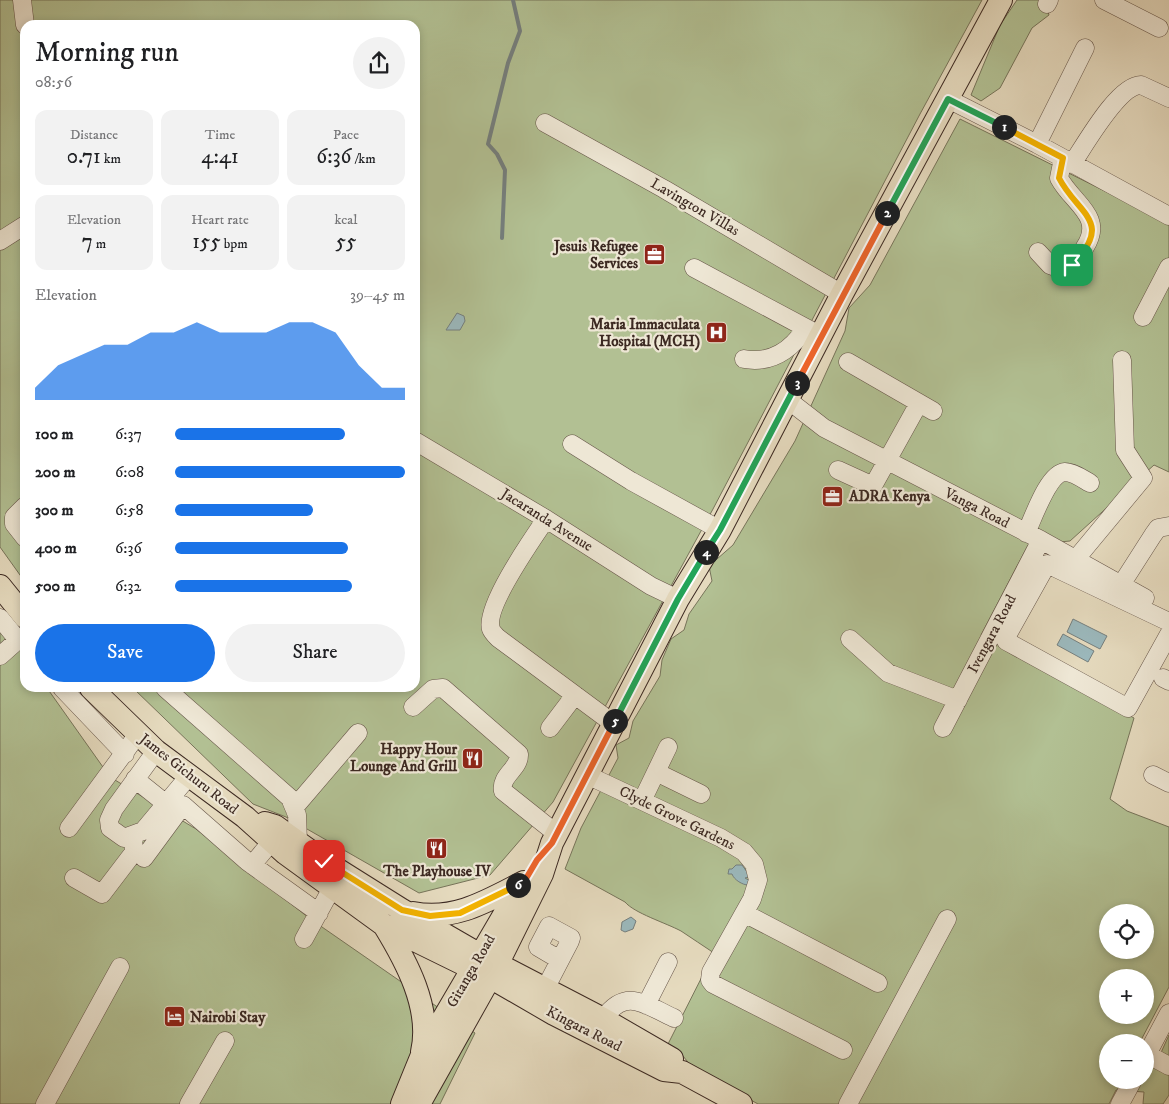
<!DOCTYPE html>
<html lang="en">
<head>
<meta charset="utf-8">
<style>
  :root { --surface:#fff; --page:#f2f2f2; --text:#202124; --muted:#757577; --accent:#1a73e8 }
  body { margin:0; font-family:"IM FELL DW Pica",serif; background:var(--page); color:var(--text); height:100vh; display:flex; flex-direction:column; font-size:19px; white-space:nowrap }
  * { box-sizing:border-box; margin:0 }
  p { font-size:16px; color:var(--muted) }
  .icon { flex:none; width:28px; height:28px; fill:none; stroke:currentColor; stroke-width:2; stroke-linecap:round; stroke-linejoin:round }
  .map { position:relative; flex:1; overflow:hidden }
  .panel { position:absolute; left:20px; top:20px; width:400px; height:672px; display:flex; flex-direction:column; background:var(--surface); border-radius:15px; box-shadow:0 2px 8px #0003 }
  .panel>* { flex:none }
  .controls { position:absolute; left:1099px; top:904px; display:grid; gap:10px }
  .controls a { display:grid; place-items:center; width:55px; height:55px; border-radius:50%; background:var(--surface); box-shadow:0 2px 8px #0003; font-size:25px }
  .pin { position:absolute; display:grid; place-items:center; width:42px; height:42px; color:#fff; margin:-21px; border-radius:10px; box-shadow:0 2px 8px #0006 }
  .km { position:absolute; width:25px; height:25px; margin:-12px; border-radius:50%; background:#222; color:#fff; font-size:14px; line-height:25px; text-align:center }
  .round { display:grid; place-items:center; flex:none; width:52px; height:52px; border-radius:26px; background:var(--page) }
  .headline { display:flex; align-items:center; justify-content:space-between; height:85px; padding:0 15px }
  h1 { font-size:28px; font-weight:600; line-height:38px }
  .figures { display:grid; grid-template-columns:repeat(3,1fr); gap:8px; height:85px; padding:5px 15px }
  .figures div { display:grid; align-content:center; border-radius:12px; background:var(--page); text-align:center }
  .figures b { font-size:21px; font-weight:600 }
  .figures small { font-size:14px; font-weight:400 }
  .figures p { font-size:14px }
  .chart { height:140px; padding:10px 15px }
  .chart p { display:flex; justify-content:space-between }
  .chart svg { width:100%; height:90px; margin-top:5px; fill:var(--accent); opacity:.7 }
  .primary-button { display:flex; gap:10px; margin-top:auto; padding:10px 15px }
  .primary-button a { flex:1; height:58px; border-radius:30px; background:var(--accent); color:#fff; font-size:20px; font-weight:600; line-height:58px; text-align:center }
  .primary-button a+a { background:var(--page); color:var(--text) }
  ul { padding:0 15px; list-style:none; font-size:16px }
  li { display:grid; grid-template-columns:80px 60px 1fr; align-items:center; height:38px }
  li i { height:12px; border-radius:6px; background:var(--accent) }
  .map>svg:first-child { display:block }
  .green { fill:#b2c093; stroke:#77745a; fill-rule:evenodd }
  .water { fill:#9bb8bc; stroke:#757f7e }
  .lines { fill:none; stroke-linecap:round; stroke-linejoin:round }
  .stream { stroke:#757f7e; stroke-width:4 }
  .minor-casing { stroke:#665549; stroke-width:19 }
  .major-casing { stroke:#3c2922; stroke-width:24 }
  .minor { stroke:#eee7d5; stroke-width:18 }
  .major { stroke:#e5dabe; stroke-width:22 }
  .split-1-casing { stroke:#fff; stroke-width:10 }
  .split-2-casing { stroke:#fff; stroke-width:10 }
  .split-3-casing { stroke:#fff; stroke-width:10 }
  .split-4-casing { stroke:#fff; stroke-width:10 }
  .split-5-casing { stroke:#fff; stroke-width:10 }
  .split-6-casing { stroke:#fff; stroke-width:10 }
  .split-7-casing { stroke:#fff; stroke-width:10 }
  .split-1 { stroke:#f5b400; stroke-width:6 }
  .split-2 { stroke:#22a559; stroke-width:6 }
  .split-3 { stroke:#f0652b; stroke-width:6 }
  .split-4 { stroke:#22a559; stroke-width:6 }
  .split-5 { stroke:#22a559; stroke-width:6 }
  .split-6 { stroke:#f0652b; stroke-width:6 }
  .split-7 { stroke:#f5b400; stroke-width:6 }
  .labels { text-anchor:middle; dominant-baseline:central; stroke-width:4.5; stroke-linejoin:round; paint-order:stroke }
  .street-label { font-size:15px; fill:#3c2922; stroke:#eee7d5 }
  .poi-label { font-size:15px; font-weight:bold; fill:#3c2922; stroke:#eee7d5; text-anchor:end }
</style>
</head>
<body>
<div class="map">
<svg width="1169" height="1104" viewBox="0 0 1169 1104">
  <rect width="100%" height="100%" fill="#e5dabe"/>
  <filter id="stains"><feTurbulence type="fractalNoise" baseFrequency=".004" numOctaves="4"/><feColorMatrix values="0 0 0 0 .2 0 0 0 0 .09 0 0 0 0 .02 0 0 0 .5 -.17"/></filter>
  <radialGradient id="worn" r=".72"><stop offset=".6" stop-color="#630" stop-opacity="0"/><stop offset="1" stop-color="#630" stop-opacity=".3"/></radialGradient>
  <path class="green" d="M0,0H982L920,114L713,509L553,802L490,875L419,893L286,817L253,804L133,688H415V25H25V582L0,547Z
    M1017,0H1044L1049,15L1032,28L1000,88L981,101L971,95L1000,25Z
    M960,119L1169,223V472L1154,465L1070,541L1028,545L981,635L1134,718L1110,799L1127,811L1169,827V987L1140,1042H1108V1080H1145V1062L1154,1068L1169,1035V1095L1163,1104H1143L1144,1092L1116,1090L1109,1104H758L692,1067L678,1050L668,1044L714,953C703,946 692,938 681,931C666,923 634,913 625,902L565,869L581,828L618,758L616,745L629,738L633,721L660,676L662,660L671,639L684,630L689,614L712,581L709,566L733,545L795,441L845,331L849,308L870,285ZM1108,912H1145V950H1108ZM1108,978H1145V1015H1108Z
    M0,622L25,657V688H47L110,777L196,829L309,918L475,1033L440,1104H0Z"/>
  <path class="water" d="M457,313L464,316L465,321L460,330H446Z
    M1073,619L1107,636L1100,649L1067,632Z
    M1063,634L1094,651L1088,662L1057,645Z
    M736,865H742L747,872L749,870V877L745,878L750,881L748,885C743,885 734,880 732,874H728L729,869H732Z
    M631,917L636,921L633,929L625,932L621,930L622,922Z"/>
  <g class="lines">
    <path class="stream" d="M502,238L505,170L497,154L488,144L508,63L520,31L513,0"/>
    <defs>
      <path id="minor" d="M22,0L25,25
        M1104,0L1159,28
        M1047,4L1049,0
        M948,99L1037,144L1169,216
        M545,123L664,189L842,294
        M1037,144L1085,48
        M1072,164C1085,145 1118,85 1141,85L1169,98
        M0,241L25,225
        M1038,252L1050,265L1064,270C1074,264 1080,257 1085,247C1105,216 1072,203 1059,178L1063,158
        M694,268L821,336
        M1143,317L1169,267
        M744,359C772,364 791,350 806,328
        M848,362L933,411
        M788,400L824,428L1041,540L1145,598
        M415,441L546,519L651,586L678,599
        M572,444L631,481L720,530
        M838,470L873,486L919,403
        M25,506L14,517V524L25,538
        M546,519C533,538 484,608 491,629C492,632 496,636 498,638L614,724
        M1026,533C1033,519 1048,473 1065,472C1073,472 1083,479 1090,483
        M1075,560L1143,478L1125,450L1122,360
        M1121,585L1153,535L1158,528L1169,526
        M0,618L18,640L0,656
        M1169,622L1047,564L1009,632L1006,641L1128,708L1169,634
        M850,639L888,673L958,700
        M1163,678L1169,681
        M62,688L125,754
        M165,688L290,798L297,815L298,842
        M413,707L433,689L443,688L519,754C520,769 500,775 503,791L557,834
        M550,728L575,695
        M943,728L1041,540
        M156,751L114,809L109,820L110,828L124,838L143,831L189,776
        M656,772L701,794
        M587,775L721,838L744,852L754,864L758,880L752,899L711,972L710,980L713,984L843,1050
        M1153,775L1169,783
        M135,779L165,803
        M642,801L668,747
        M294,808L358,733
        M69,828L138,734
        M144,858L183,805L248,862L319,913
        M252,865L272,841
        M74,878L102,894L134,852L133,837
        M744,913L878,983
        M304,939L333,886
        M545,989L570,941L571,938L549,926L538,947L560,960
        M646,1005L668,962
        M603,1019C626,986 645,1005 674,1018
        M1147,1054L1169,1066
        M1145,1058L1169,1013
        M45,1104L120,967
        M189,1104L225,1041
        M848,1104L947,919
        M1120,1104L1133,1080"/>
      <path id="major" d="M0,586L25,617
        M91,688L156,751L245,817L285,853L384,925L490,977L554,1014L664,1070L682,1072L741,1104
        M265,823L275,826L324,861L402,910L480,955L603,1019L672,1059
        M413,913C455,921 487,901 524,882
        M384,925C406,961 432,1008 422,1052
        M402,1104L422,1055L518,891
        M419,1104L497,965L542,874L552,843L678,599L720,530L842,294L1001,0"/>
    </defs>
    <use href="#minor" class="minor-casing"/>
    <use href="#major" class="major-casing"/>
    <use href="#minor" class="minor"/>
    <use href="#major" class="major"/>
  </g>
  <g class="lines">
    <defs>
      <path id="split-1" d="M1004,127L1063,158L1059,178C1078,215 1115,221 1072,265"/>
      <path id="split-2" d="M887,213L948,99L1004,127"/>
      <path id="split-3" d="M797,383L887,213"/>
      <path id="split-4" d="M706,552L720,530L797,383"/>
      <path id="split-5" d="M615,721L678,599L706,552"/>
      <path id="split-6" d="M518,885L524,882L537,860L552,843L615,721"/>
      <path id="split-7" d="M324,861L402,910L430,916L460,913L518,885"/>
    </defs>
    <use href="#split-1" class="split-1-casing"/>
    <use href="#split-2" class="split-2-casing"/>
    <use href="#split-3" class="split-3-casing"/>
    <use href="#split-4" class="split-4-casing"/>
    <use href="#split-5" class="split-5-casing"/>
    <use href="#split-6" class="split-6-casing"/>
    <use href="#split-7" class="split-7-casing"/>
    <use href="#split-1" class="split-1"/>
    <use href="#split-2" class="split-2"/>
    <use href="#split-3" class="split-3"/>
    <use href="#split-4" class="split-4"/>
    <use href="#split-5" class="split-5"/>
    <use href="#split-6" class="split-6"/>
    <use href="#split-7" class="split-7"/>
  </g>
  <defs>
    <symbol id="office-square" viewBox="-11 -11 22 22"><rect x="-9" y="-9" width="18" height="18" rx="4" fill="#8f2418" stroke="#eee7d5"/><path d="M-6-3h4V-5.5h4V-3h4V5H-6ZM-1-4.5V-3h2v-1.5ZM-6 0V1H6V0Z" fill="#fff"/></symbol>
    <symbol id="hospital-square" viewBox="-11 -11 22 22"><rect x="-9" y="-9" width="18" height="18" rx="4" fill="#8f2418" stroke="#eee7d5"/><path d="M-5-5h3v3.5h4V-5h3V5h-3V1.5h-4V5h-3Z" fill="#fff"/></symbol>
    <symbol id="restaurant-square" viewBox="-11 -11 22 22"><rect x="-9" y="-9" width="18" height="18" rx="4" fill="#8f2418" stroke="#eee7d5"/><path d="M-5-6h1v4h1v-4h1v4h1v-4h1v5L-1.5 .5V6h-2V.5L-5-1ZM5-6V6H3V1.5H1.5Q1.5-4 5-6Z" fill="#fff"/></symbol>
    <symbol id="hotel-square" viewBox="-11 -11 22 22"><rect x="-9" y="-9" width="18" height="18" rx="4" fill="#8f2418" stroke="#eee7d5"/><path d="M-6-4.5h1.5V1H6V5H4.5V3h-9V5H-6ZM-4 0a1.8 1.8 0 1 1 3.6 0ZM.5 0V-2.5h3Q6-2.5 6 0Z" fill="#fff"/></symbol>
  </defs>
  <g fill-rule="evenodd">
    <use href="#office-square" x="642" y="242" width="25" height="25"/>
    <use href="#hospital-square" x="704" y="320" width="25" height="25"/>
    <use href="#office-square" x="820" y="484" width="25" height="25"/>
    <use href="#restaurant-square" x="460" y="746" width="25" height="25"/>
    <use href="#restaurant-square" x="424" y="836" width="25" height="25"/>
    <use href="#hotel-square" x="162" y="1004" width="25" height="25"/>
  </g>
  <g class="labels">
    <g class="street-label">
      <text transform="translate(695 207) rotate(30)">Lavington Villas</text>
      <text transform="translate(977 508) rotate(27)">Vanga Road</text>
      <text transform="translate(547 520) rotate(32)">Jacaranda Avenue</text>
      <text transform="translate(992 634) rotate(-62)">Ivengara Road</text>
      <text transform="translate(189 774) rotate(38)">James Gichuru Road</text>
      <text transform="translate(677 818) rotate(26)">Clyde Grove Gardens</text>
      <text transform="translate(471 971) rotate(-60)">Gitanga Road</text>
      <text transform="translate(584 1029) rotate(27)">Kingara Road</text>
    </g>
    <g class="poi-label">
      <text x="638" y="246">Jesuis Refugee<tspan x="638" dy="17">Services</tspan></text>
      <text x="700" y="324">Maria Immaculata<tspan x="700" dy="17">Hospital (MCH)</tspan></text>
      <text x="849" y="496" text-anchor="start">ADRA Kenya</text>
      <text x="457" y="749">Happy Hour<tspan x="457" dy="17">Lounge And Grill</tspan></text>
      <text x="437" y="871" text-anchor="middle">The Playhouse IV</text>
      <text x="190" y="1017" text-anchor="start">Nairobi Stay</text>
    </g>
  </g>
  <rect width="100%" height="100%" filter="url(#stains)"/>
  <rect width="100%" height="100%" fill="url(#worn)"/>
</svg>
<div class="controls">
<a><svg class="icon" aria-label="locate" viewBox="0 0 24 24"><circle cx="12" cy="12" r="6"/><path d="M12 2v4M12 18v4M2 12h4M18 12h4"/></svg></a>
<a>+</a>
<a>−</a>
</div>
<div class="pin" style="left:1072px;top:265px;background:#1e9e55"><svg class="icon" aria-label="arrive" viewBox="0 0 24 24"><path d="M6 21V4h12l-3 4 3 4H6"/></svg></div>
<div class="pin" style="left:324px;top:861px;background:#d93025"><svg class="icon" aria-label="check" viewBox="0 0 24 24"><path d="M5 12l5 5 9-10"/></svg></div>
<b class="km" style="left:1004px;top:127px">1</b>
<b class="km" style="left:887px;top:213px">2</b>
<b class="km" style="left:797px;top:383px">3</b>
<b class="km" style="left:706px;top:552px">4</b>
<b class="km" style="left:615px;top:721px">5</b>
<b class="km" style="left:518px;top:885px">6</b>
<section class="panel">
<div class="headline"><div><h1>Morning run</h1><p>08:56</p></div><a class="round"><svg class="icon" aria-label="share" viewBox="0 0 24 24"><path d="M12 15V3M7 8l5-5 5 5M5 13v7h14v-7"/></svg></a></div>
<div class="figures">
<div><p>Distance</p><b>0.71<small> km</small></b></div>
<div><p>Time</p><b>4:41</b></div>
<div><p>Pace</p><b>6:36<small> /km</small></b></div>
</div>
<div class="figures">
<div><p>Elevation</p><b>7<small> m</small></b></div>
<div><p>Heart rate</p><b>155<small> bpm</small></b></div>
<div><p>kcal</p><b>55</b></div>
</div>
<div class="chart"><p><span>Elevation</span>39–45 m</p>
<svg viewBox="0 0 160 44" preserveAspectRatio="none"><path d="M0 44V38L10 27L20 22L30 17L40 17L50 11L60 11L70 6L80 11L90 11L100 11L110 6L120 6L130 11L140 27L150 38L160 38V44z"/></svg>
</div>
<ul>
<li><b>100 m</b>6:37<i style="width:74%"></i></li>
<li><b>200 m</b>6:08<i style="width:100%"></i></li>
<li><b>300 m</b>6:58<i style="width:60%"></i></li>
<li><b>400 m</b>6:36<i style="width:75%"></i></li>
<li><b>500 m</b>6:32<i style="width:77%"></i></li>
</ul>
<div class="primary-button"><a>Save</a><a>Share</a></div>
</section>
</div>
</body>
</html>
